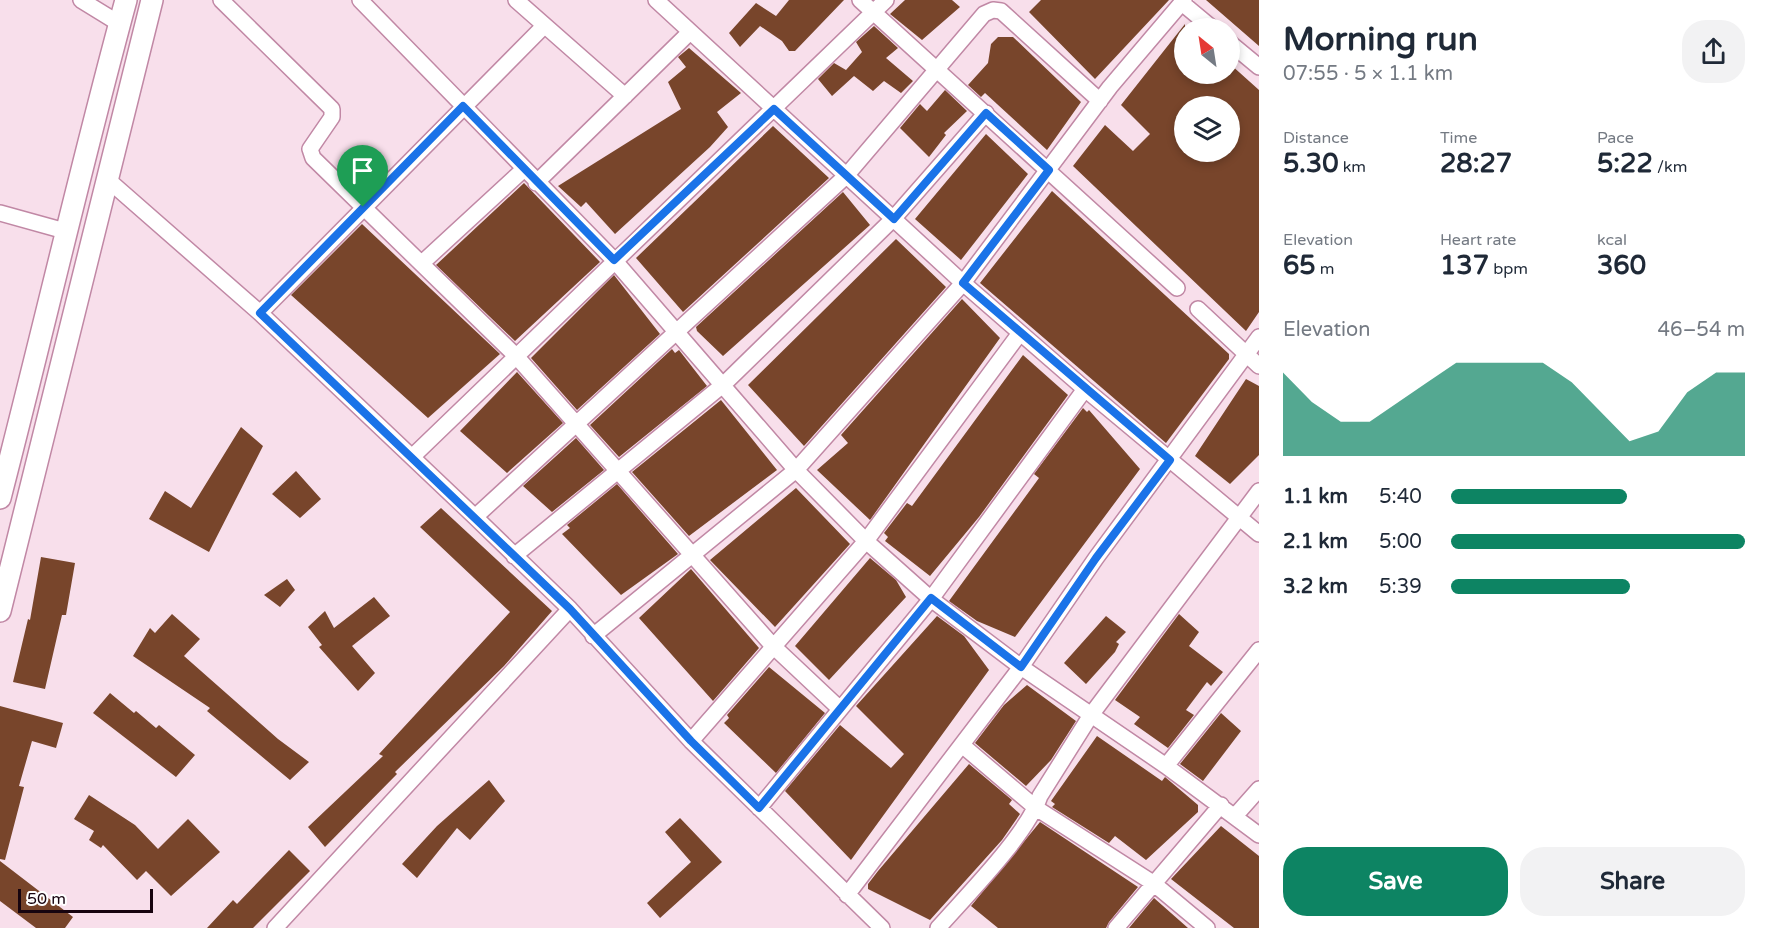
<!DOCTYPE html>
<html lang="en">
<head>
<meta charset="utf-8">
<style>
  :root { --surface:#fff; --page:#f2f2f3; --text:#1f2937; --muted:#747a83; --accent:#0d8463 }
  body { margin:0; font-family:"Varela Round",sans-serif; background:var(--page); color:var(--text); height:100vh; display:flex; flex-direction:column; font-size:22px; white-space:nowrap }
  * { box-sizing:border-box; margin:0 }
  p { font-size:20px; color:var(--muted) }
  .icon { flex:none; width:33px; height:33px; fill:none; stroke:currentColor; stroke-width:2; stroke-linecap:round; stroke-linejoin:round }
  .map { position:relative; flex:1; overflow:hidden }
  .panel { display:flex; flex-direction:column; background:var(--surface); width:510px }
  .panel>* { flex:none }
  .needle { width:39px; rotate:330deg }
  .buttons { position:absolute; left:1174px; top:18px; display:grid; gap:12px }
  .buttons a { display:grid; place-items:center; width:66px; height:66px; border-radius:50%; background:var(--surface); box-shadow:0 3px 9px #0003; font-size:30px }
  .scale { position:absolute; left:18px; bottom:15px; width:135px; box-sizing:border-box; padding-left:6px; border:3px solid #17040f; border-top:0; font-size:16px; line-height:21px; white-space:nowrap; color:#17040f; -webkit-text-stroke:4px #fff; paint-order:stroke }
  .pin { position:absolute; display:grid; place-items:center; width:51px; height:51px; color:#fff; margin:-62px -26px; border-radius:50% 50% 50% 0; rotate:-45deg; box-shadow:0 0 6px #0007 }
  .pin .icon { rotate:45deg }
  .round { display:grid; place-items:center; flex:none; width:63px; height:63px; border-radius:24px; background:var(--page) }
  .headline { display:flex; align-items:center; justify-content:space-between; height:102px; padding:0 24px }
  h1 { font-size:33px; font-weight:700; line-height:45px }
  .metrics { display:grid; grid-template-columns:repeat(3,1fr); gap:9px; height:102px; padding:6px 24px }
  .metrics div { display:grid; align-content:center }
  .metrics b { font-size:26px; font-weight:700 }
  .metrics small { font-size:16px; font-weight:400 }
  .metrics p { font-size:16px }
  .chart { height:168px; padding:12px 24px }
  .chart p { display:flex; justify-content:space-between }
  .chart svg { width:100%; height:108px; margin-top:6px; fill:var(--accent); opacity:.7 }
  .action { display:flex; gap:12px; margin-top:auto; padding:12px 24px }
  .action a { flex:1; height:69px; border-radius:24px; background:var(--accent); color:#fff; font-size:24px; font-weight:700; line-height:69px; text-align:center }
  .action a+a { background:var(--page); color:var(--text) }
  ul { padding:0 24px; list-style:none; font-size:20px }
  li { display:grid; grid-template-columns:96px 72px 1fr; align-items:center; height:45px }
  li i { height:15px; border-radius:8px; background:var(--accent) }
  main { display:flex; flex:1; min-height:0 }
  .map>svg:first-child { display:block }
  .building { fill:#78452b; fill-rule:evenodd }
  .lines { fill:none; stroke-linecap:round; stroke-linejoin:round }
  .minor-casing { stroke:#c188a5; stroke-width:18 }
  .secondary-casing { stroke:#c188a5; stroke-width:24 }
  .minor { stroke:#fff; stroke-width:15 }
  .secondary { stroke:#fff; stroke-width:21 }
  .route-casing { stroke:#fff; stroke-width:12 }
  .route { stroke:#1a73e8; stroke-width:8 }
</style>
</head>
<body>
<main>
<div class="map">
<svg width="1259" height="928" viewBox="0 0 1259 928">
  <rect width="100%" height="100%" fill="#f8dfeb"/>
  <path class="building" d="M789,0H844L795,51H789L782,41L760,26L740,47L729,33L756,3L776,16Z
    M905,0H952L960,7L922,40L890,14Z
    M1041,0H1169L1095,79L1029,12Z
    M1206,0H1259V46Z
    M1185,24V74H1230V64L1259,90V312L1246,331L1073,166L1105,125L1133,151L1150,134L1121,105ZM1185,106H1230V152H1185Z
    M874,26L898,48L886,58L913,81L901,93L884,81L873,91L854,76L832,96L818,79L834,63L846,70L862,52L856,42Z
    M998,37H1013L1081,102L1047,150L985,93L981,97L968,85L988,63L991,44Z
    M689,48L741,93L717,112L728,127L710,147L615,234L586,202L581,207L558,186L681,109L668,82L686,67L678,57Z
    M945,90L967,111L944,133L946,135L929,157L900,128L920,104L927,111Z
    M773,126L829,178L683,312L636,258Z
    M986,134L1028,174L961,260L915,219Z
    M524,183L600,262L515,341L436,265Z
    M1052,191L1229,354V359L1166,443L980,283Z
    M843,192L870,225L723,356L697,331L696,327Z
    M362,224L500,354L428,418L291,295Z
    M896,239L946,287L804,446L748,385Z
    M614,275L660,334L577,410L531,358Z
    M962,299L1000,338L870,520L817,470L848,443L841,435Z
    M672,349L675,353L679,350L707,386L619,457L590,425Z
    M1023,355L1068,395L979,517L930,576L885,541L888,537L884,533L907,503L912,506Z
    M517,372L563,423L507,473L460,431Z
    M1246,379L1259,386V455L1230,484L1195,456Z
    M721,400L777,470L689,536L632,472Z
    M1083,408L1087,412L1089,410L1140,469L1015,637L977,621L949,601L1039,478L1034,474Z
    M241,427L263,446L209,552L149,519L165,491L191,508Z
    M576,438L604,470L552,512L523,486Z
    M296,471L321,499L300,518L272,494Z
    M617,484L678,554L621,595L562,534L570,528L567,525Z
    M796,488L850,544L775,627L710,560Z
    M441,508L552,611L504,666L395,772L397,774L325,847L308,827L383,756L379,754L510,612L420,527Z
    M41,557L75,563L66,615H62L45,689L13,682L28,619L30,620Z
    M870,558L896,580L906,597L829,680L795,646Z
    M691,569L759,648L713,701L639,618Z
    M287,579L295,590L280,607L264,595Z
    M374,597L390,616L352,646L375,673L358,691L319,647L322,645L308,627L325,611L334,628Z
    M172,614L200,639L184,656L278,739L309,762L290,780L207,711L210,708L133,656L150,628L155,633Z
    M1179,614L1199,632L1189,646L1223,672L1211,686L1207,682L1186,710L1194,715L1168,748L1134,724L1140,717L1115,700Z
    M937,616L964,636L989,670L851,860L785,791L840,725L891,768L904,754L856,706Z
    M1106,616L1126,632L1116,642L1119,644L1115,652L1086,684L1064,663Z
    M769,667L825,713L776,773L724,723L729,718L727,715Z
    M1027,685L1076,721L1051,760L1026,786L975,743L1004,705Z
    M110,693L134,713L136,711L156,728L159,725L195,755L176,777L93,713Z
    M0,706L63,723L56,748L32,741L19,786L24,787L5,860L0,859Z
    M1221,713L1241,731L1203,781L1180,764Z
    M1097,736L1162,781L1165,777L1198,805V812L1146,860L1115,836L1109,843L1052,807L1055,804L1051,801Z
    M969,764L1012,800L1009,804L1020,814L1002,840L930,920L868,889V884L878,871Z
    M489,780L505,801L470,840L457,828L417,878L402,864L437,826Z
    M89,795L135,825L158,849L188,819L220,852L171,896L146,871L137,880L103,845L101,848L89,840L94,831L74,819Z
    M680,818L722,862L660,918L647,903L691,862L665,832Z
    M1040,822L1138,887L1109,922L1106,928H998L971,906Z
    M1221,826L1259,856V928H1234L1171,879Z
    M289,850L310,871L253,928H207L233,900L237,904Z
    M0,861L73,917L65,928H36L0,901Z
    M1154,898L1188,928H1129Z"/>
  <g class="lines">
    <defs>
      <path id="minor" d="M81,0L120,24
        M221,0L332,109V117L310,149L313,158L516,356L773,646L840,709
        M360,0L614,260L796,470L866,541L931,599L1021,667L1166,766L1259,835
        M516,0L625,96
        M656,0L963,283L1085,389L1259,534
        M860,0L1177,288
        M1182,3L1212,28
        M1230,43L1259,67
        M107,179L260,313L475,517L570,609L691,741L882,928
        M536,183L690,32
        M0,213L65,231
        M422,263L523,170
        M1198,309L1259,366
        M260,313L544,26
        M412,457L886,0
        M475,517L846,176L984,14L993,10L1001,11L1100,101
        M514,556L724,384L893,219L986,113
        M593,636L796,470L963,283L1110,87L1184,0
        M691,741L866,541L1020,333
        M962,745L1036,808L1153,883L1207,928
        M1166,766L1259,650
        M759,808L931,599L1085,389
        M1235,816L1259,789
        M847,895L1021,667L1096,558L1259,337
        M275,928L570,609
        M938,928C967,895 1027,835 1040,796L1091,715L1259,491
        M1116,928L1221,805"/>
      <path id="secondary" d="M0,498C43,332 81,165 126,0
        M0,611L152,0"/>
    </defs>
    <use href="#minor" class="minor-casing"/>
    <use href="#secondary" class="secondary-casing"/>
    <use href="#minor" class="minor"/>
    <use href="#secondary" class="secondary"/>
  </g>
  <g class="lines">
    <defs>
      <path id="route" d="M463,106L614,260L774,109L894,219L986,113L1049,170L963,283L1170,460L1096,558L1021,667L931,598L759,808L691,741L570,609L260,313Z"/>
    </defs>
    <use href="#route" class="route-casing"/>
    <use href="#route" class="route"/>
  </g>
</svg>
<div class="buttons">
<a><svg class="needle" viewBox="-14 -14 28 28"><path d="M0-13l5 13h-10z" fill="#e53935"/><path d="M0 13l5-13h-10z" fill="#747a83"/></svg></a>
<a><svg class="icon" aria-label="layers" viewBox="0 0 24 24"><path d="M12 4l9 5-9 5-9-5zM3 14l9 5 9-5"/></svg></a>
</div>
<div class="scale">50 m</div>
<div class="pin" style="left:363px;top:207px;background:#1e9e55"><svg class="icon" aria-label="arrive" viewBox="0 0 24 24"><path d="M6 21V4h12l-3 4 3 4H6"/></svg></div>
</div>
<section class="panel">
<div class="headline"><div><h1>Morning run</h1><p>07:55 · 5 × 1.1 km</p></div><a class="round"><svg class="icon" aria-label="share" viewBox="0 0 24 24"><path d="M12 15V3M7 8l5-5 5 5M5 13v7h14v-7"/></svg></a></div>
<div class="metrics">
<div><p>Distance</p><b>5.30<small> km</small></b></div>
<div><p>Time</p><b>28:27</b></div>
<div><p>Pace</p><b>5:22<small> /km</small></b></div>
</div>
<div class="metrics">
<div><p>Elevation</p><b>65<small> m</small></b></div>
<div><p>Heart rate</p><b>137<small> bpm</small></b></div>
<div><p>kcal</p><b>360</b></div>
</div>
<div class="chart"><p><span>Elevation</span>46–54 m</p>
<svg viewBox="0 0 160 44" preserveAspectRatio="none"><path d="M0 44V10L10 22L20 30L30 30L40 22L50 14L60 6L70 6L80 6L90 6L100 14L110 26L120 38L130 34L140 18L150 10L160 10V44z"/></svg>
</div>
<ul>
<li><b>1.1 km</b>5:40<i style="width:60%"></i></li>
<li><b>2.1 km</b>5:00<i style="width:100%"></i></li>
<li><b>3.2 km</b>5:39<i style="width:61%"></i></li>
</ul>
<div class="action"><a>Save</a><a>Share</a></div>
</section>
</main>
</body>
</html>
